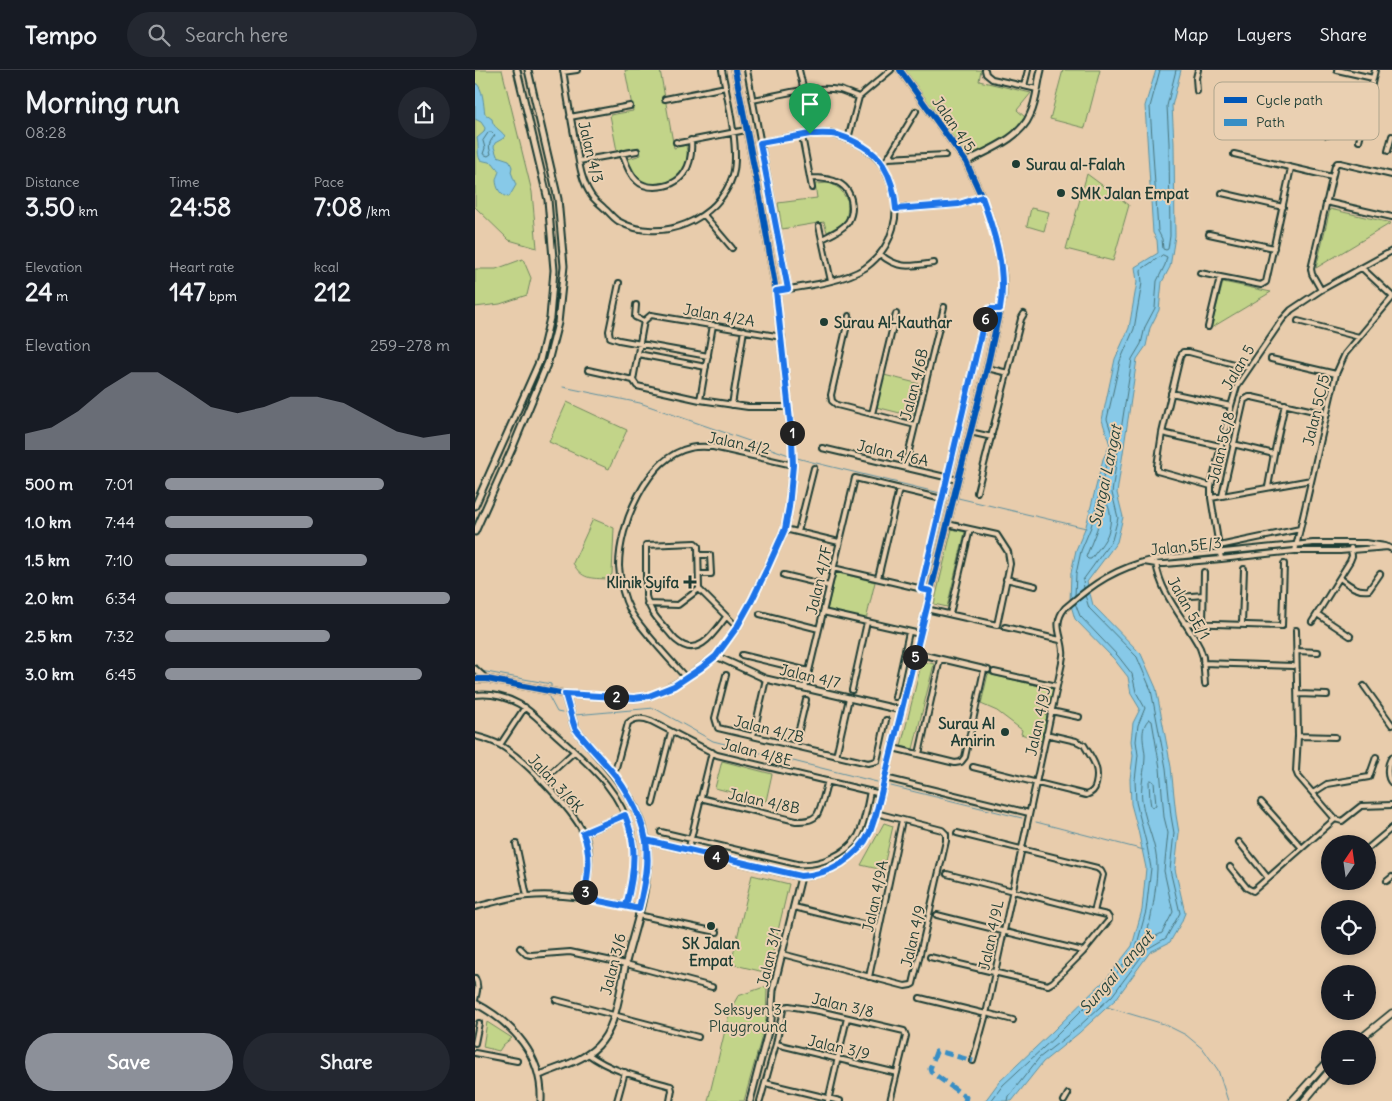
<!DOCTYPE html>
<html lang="en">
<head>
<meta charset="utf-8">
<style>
  :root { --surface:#171b24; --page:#242831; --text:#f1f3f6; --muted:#9ea1a6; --line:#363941; --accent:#8c9099 }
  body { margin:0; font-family:Delius,sans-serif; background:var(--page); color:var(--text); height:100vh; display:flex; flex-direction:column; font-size:19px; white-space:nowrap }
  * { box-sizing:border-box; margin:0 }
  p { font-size:16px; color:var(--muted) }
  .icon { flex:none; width:28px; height:28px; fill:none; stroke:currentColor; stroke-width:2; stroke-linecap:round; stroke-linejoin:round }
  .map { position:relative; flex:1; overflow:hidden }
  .details { display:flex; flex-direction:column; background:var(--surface); width:475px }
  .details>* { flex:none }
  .needle { width:32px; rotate:13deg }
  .fabs { position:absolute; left:846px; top:765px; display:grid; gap:10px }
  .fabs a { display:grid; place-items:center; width:55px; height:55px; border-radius:50%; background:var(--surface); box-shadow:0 2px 8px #0003; font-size:25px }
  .pin { position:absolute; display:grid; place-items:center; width:42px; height:42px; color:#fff; margin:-51px -21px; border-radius:50% 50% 50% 0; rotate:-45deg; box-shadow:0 0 5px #0007 }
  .pin .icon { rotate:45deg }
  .km { position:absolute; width:25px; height:25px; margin:-12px; border-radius:50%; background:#222; color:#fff; font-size:14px; line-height:25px; text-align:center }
  .round { display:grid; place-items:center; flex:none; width:52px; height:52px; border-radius:26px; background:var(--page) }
  .overview { display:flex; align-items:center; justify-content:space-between; height:85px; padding:0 25px }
  h1 { font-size:28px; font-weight:700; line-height:38px }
  .metrics { display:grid; grid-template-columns:repeat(3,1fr); gap:8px; height:85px; padding:5px 25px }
  .metrics div { display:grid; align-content:center }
  .metrics b { font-size:25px; font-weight:700 }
  .metrics small { font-size:14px; font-weight:400 }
  .metrics p { font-size:14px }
  .chart { height:140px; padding:10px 25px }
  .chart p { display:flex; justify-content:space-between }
  .chart svg { width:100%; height:90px; margin-top:5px; fill:var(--accent); opacity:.7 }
  .button { display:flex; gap:10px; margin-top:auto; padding:10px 25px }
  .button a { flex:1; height:58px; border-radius:30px; background:var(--accent); color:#fff; font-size:20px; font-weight:700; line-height:58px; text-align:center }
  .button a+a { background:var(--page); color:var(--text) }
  ul { padding:0 25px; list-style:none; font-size:16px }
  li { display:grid; grid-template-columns:80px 60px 1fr; align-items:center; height:38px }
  li i { height:12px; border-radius:6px; background:var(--accent) }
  header { display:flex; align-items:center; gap:30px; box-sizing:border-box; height:70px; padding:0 25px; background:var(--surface); border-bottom:1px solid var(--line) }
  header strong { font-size:24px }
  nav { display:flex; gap:28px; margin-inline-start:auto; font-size:18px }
  .search { width:350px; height:45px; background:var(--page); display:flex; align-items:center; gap:12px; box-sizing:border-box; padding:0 18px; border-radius:28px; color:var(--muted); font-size:19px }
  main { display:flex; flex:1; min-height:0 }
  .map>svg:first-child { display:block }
  .green { fill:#c2d489; stroke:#70885e }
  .water { fill:#87c9e8; stroke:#5d91a0 }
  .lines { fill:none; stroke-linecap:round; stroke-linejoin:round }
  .shore { stroke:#49757c; stroke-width:1 }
  .stream { stroke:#5d91a0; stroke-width:1 }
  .street-casing { stroke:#1f3d34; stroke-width:8 }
  .secondary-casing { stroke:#1f3d34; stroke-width:9 }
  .primary-casing { stroke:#1f3d34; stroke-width:9 }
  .street { stroke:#ead0b2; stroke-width:4 }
  .secondary { stroke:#ead0b2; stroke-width:5 }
  .primary { stroke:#ead0b2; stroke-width:5.5 }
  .quiet { stroke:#378ec5; stroke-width:5; stroke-dasharray:10 5; stroke-linecap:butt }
  .cycleway-casing { stroke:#ead0b2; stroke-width:9 }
  .cycleway { stroke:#0057b8; stroke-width:6 }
  .route-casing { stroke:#fff; stroke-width:10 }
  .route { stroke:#1a73e8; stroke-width:6 }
  .poi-dot { fill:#1f3d34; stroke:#ead0b2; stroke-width:2 }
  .labels { text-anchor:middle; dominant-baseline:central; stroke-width:4; stroke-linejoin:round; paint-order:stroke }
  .street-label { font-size:15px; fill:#1f3d34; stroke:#ead0b2 }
  .poi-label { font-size:15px; font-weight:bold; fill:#1f3d34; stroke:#ead0b2; text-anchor:start }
  .park-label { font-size:15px; fill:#274538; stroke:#ead0b2 }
  .water-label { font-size:16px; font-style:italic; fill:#24443d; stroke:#ead0b2 }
  .key { fill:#ead0b2; stroke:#ada48c; stroke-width:1 }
  .key-label { font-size:14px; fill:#1f3d34 }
</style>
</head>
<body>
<header>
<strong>Tempo</strong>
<div class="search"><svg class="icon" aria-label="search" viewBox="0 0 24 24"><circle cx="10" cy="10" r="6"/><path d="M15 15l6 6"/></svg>Search here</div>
<nav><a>Map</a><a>Layers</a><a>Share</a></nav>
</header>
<main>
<section class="details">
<div class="overview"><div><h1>Morning run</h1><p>08:28</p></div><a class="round"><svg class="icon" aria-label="share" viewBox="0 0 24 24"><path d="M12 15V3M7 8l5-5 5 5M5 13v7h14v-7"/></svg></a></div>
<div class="metrics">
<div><p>Distance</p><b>3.50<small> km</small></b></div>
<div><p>Time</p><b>24:58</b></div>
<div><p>Pace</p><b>7:08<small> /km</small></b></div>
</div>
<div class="metrics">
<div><p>Elevation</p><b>24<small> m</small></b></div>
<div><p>Heart rate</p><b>147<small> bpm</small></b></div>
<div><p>kcal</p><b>212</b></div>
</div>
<div class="chart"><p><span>Elevation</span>259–278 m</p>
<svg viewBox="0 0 160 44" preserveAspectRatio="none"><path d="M0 44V36L10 33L20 25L30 14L40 6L50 6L60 14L70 23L80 26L90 23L100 18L110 18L120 21L130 28L140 35L150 38L160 36V44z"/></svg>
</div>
<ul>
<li><b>500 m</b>7:01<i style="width:77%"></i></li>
<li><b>1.0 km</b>7:44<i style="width:52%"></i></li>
<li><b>1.5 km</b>7:10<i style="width:71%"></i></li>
<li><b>2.0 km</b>6:34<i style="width:100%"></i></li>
<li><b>2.5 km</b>7:32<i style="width:58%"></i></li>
<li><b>3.0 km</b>6:45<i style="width:90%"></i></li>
</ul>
<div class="button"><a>Save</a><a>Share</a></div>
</section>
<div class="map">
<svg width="917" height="1031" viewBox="0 0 917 1031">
  <rect width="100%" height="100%" fill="#e8ccac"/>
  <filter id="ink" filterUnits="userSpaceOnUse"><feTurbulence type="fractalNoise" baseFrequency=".02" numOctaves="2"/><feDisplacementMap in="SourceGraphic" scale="10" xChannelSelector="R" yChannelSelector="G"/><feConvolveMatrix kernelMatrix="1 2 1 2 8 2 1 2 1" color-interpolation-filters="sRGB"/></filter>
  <g filter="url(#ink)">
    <path class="green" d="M0,0H27L57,122L62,178L34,170L0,137Z
      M150,0H185L199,78L211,75C212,82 213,88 211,95C206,109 185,119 171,113C160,109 155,99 153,89L166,85L164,77L142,81L135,45L158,41Z
      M425,0H506L504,11L556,23L542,40L551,48L545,58L536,65L492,87Z
      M588,0H625L610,58L575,49Z
      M612,104L654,135L638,191L591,179Z
      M355,113L365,119L373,131L372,148L366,155L352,162L349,152L307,159L303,133L342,128L340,114Z
      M556,138L574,142L569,161L552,156Z
      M855,139L916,153L841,198Z
      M48,189L56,208L52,225L25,234L0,237V199H21Z
      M748,212L796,222L736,258Z
      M409,305L445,314L437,346L401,337Z
      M92,332L152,360L134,399L74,372Z
      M118,449L139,458L137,504L133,509C116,508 107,510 98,493Z
      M477,459L490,462L472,537L459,534Z
      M361,502L400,512L391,550L352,540Z
      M447,591L459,594L438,679L426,676Z
      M513,604L578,619L567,671L546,664L547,660L522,641L506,634Z
      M247,691L297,704L291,731L240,718Z
      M409,753L418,756L408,800L386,795Z
      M277,805L314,814L293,903L256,894Z
      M292,916L291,951L269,1031H233L255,940L263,926Z
      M12,952L37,968L28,975L24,981L8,977Z"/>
    <path class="water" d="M681,0H706L697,36L699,73L700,166L695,197L687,212L684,240L675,258L671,276L662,289L642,423L648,447L642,472L612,512L618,535L666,584L681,618L696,697L701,745L704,763L700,799L710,843L706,853L695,872L675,882L641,929L604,963L568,992L537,1031H510L524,1012L577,962L632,908L657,876L667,840L671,798L663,760L656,734L655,709L658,686L656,671L658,653L665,639L656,624L653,607L639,589L600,549L595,532L596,503L601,480L611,456L628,389L635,375L627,350L640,289L654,258L662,212L660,197L683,183L682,170L678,163L670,36Z
      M0,12C9,19 8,34 10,44L17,49C18,58 25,59 30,66L29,68L20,73L19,77L22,86L34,90L37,97L36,102L41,115L34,127C26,127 21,118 21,109C21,109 24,102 24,101L18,93L5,90C2,83 4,76 2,68L9,62L10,58L6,52L0,49Z"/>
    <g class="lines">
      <path class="shore" d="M685,0L675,37L683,161L687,169L688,179L691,180L693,179L695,166L694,73L692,36L701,0
        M14,62H17L20,65C14,73 13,74 16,84L13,86L8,84L10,78L8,71Z
        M688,185L692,187L690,195L682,211L680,238L670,257L666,274L657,289L644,373L641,375L640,374L632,349L645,291L659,259L667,213L666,200Z
        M631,432C638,442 636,458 631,468C627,475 621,482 616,489H613L611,487L622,459L628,434Z
        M600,526L601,504L606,481L616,457L632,391L639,378L642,377L643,379L637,423L643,448L637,470L608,510L609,519
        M674,649L677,651L685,698L689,747L693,763L689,801L698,842L687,863L673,870L671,867C677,845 681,822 682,799C683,776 670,754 667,731C665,715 670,701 670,685C669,673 664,659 674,649Z
        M676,710L679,712L681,735L678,737L676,736L675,730L674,712Z
        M516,1031L528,1015L581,966L635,912L661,878L671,841L676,798L672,776L661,732L660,710L663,685L661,671L663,655L670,638L661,622L657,604L643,586L605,546L600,533
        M533,1031L534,1026L564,988L601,959L637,926L672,879L691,868L705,843L695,800L699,763L696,746L691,698L676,620L662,587L614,538L610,525"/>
      <path class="stream" d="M88,317L165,333L314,385
        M322,388L337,392L465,423
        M472,425L475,426
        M483,428L611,458
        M6,601L76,614V617
        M74,627L82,642L87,643
        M100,645L179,638L238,671L402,712
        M416,716L547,748
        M561,752L669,780
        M632,937L689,954L711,965L729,980L743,1000L753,1031"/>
      <defs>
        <path id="street" d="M88,0C92,25 96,50 101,75C104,92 106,110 116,125C119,130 125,134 129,138C134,142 138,148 143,151C185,175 244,150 258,105C265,80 252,26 247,0
          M272,0L313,219
          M324,0L329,21
          M510,0L511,4L517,9L562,19
          M862,0L898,8
          M88,2L102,0
          M549,16L553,0
          M722,21L721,8L723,0
          M816,23L891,39
          M190,29L251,17
          M278,30C305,25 337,15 365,20C371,22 378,25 384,27
          M95,47L155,36
          M820,59L828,25
          M852,65L858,32
          M327,66L337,118
          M373,69L384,27L416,0
          M884,71L900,0
          M201,72L204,73L271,60
          M285,73C308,69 339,60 361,65C378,69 395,79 406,93C410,97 412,104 415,110C428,142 418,178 390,198C368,212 327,217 301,221
          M913,81L917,66
          M147,83C151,93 154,104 162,111C167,116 173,117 180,117C209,116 218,95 216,70
          M759,84L857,107
          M413,88L470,85
          M104,91L162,81
          M407,94L413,88L441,41
          M335,108C356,108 376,111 377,137C377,142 376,147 373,152C367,160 357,164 347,169
          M747,123L808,137
          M851,132L917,147
          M421,139L484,134L507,127
          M229,145L257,178
          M344,156L356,211
          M734,164L799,178
          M405,184C423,200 437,196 459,193
          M887,198L917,226
          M725,203L786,215L791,212L816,98
          M144,213L134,261L135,267L144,270L233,286
          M846,220L837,204L836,199L860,96L862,93H865L917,105
          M161,235L160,247L169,251
          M374,246L356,325L357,331L362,335L440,355
          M823,251L884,267
          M238,255L225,330L162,316L158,310L169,251L176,245L307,267
          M733,257L745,207
          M163,284L231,297
          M796,289L861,304
          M512,298L533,303
          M113,300L158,310
          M696,323L756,336
          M225,330L273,337H314
          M257,335L269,260
          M397,344L421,244
          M495,362L517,367
          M687,363L745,376
          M758,374L799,384
          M347,378L483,410
          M430,397L469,237
          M736,416L682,401V396L687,363L705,287L708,282H714L774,298
          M793,417L799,384L810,334
          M502,422L546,249L549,244
          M747,426L769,330L774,327H777L852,344
          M736,428L836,410
          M310,459L364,472
          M323,462L339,398
          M744,476L825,459
          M820,481L861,304L870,284L917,228
          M223,485H235L236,504H224
          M746,489L736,428V416L756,336L762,316L807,250L816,240L846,220L917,181
          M669,492L681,494H690L746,489L820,481H865L913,477
          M681,493C686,526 710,549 725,578L728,587L730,614
          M358,498L456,521
          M309,505L354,516
          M403,508L424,419
          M865,508C874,515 882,522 894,520L905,504
          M531,509L560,516
          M447,519L511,243L515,239H525
          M705,527L728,525
          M172,534L203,535L224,519
          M451,539L522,555L535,494L533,482L522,465L472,454
          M348,542L445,564
          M285,544L344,559
          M475,544L495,459
          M842,544L875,566
          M251,547C239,563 223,589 202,571C198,568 195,563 191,559C182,549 174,540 171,526V475L220,473L223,476L224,519L262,557
          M837,552L875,491L877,486L876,478
          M709,553L807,556L809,494
          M728,553L729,502
          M767,554L769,499
          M530,557L585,570
          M821,560L823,666L821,701L823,706L860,749
          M822,581L843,582
          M441,583L513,600
          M267,585L334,601
          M728,593L818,596
          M519,602L582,616
          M251,605L240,648L243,658L393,693L402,691L411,650
          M211,608C196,591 180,574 166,556C162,551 158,546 155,540C148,527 145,510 144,496C144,455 172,387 215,378C223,376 231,377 238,377L318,395
          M889,616L917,655
          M330,618L380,408L467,429
          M377,620L392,552
          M823,624L852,625
          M0,625C15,623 31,627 44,634C57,641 68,654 79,663C113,694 145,718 157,765C162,788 157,813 151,836
          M420,627L434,562
          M576,641L604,647
          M0,666C8,668 18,671 25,675C49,689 104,745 112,771C117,790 112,810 109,828
          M278,666L291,609
          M823,666L860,667
          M25,675L50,637
          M320,676L331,630
          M418,678L480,693L486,692L490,687L509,600
          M444,684L465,589
          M361,686L374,628
          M917,687C912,694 911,707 917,713
          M498,697L611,725C617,723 620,720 621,714C625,697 617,689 609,675L601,671L571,664
          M139,705L153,653C160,647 169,648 176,651L242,685L406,724
          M410,708L554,743
          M67,711L99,682
          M838,723L852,714L894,707L901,687
          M225,728L321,751C328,751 336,751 341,746C346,741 350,719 353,711
          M786,732L827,778
          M178,733L196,662
          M860,749L867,751L886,736L917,735
          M186,762L322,794C344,796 371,785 383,766C390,753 392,736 395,721
          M109,763L150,745
          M764,772L793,808
          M41,774L52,826
          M892,779L917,758
          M213,781L237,682
          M755,797L772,818L778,821L860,749
          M472,804L619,842L628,805L626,801L622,798L482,763
          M912,811L917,807
          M0,837C17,833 35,827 53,826C90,823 128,831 164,839
          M319,837L404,858
          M163,845L242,862
          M462,845L608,881
          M45,878L51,884L56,885L95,882L151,894L237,917
          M307,884L430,916L436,915L438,914L471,771V764L467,760L401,743
          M455,887L573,915L578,912L608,882L634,850V848L632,845L619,842
          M394,907L427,750
          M0,908C4,915 2,922 0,930
          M445,928L511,944
          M81,930L223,967
          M511,943L538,950
          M0,973L4,953
          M301,974L422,1003
          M0,983L42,991
          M113,984C137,1002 168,1008 196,1016L197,1020L195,1031
          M498,991L511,944L587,593C587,589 589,585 588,581C587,565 577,554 590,538C619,513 641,498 680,489L838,473H891L910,476L917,479
          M290,1013L365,1031
          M142,1031L150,1002
          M285,1031L301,974L308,940L310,937L314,936L344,941L429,961L431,966L415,1031
          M353,1031L372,948
          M589,1031L593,1024"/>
        <path id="secondary" d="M491,92C513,80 545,69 555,45C562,31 562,15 566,0
          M0,436L65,290L75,248L79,200L73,130L42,0
          M0,462L37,379L73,292L83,253L89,196L83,129L53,0
          M241,586L291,609L426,640
          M0,599L11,609
          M0,609H12L90,624L159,628L174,626L187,621L211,608L241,586L262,557L277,530L303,475L310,459L314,437L318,395L317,369L301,221L286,133L260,0
          M171,770L326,807L334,806L350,802L366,794L383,779L395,762L410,708L483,410L512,298L528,225V207L526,193L519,161L507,127L491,92L425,0
          M0,933C38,953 68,986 66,1031
          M65,1005C86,996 113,990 127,971C142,952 146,915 151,892C159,861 170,830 172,799C173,785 172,771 168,757C156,717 124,691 100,658L98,652L90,624
          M275,1031L296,950L298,920L326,807"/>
        <path id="primary" d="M885,969L917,943
          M817,1031L855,989
          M829,1031L855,1000"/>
      </defs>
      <use href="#street" class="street-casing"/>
      <use href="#secondary" class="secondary-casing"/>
      <use href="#primary" class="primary-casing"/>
      <use href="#street" class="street"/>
      <use href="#secondary" class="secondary"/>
      <use href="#primary" class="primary"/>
      <path class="quiet" d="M490,1031L491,1027L456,1002L455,999L461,982L463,981L498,991"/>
      <defs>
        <path id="cycleway" d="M0,609H12L90,624L159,628L174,626L187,621L211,608L241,586L262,557L277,530L303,475L310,459L314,437L318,395L317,369L301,221L286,133L260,0
          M171,770L326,807L334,806L350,802L366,794L383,779L395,762L410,708L483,410L512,298L528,225V207L526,193L519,161L507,127L491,92L425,0"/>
      </defs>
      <use href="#cycleway" class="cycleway-casing"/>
      <use href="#cycleway" class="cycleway"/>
    </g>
  </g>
  <g class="lines" filter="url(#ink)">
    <defs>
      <path id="route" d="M335,64L285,73L313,219L301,221L317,369L318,395L314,437L310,459L292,499L277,530L262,557L241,586L226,598L199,616L174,626L159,628L90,624L98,652L100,658C112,675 127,689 140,705C161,734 176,765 172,801C170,814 167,827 164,839L109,828C113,806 117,785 108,763L150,745C154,755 157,765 158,776C160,796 156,817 151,836L164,839C169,815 173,795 171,770L326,806C353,805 383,788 395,762C397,756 399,750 401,744L456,521L446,519L511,243L515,239H525C532,201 520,164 507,127L484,134L421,139C420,124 416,108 408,95C399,80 379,70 363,65C354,63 344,64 335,64"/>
    </defs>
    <use href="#route" class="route-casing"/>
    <use href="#route" class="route"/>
  </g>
  <g class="poi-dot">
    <circle cx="541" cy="94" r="5"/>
    <circle cx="586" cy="123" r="5"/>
    <circle cx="349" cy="252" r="5"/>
    <path d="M212.5 504.5h5v5h5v5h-5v5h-5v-5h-5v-5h5z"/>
    <circle cx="530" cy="662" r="5"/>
    <circle cx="236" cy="856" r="5"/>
  </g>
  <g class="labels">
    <g class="street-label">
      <text transform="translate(479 54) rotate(55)">Jalan 4/5</text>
      <text transform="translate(116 82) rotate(76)">Jalan 4/3</text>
      <text transform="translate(244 245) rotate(10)">Jalan 4/2A</text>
      <text transform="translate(763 297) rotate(-60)">Jalan 5</text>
      <text transform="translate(439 314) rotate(-76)">Jalan 4/6B</text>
      <text transform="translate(841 340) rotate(-77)">Jalan 5C/5</text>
      <text transform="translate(264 373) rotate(11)">Jalan 4/2</text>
      <text transform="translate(746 377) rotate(-77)">Jalan 5C/8</text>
      <text transform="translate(418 383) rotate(13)">Jalan 4/6A</text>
      <text transform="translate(711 476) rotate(-6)">Jalan 5E/3</text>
      <text transform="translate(344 510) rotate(-77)">Jalan 4/7F</text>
      <text transform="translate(714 538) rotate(60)">Jalan 5E/1</text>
      <text transform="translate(335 606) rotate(13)">Jalan 4/7</text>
      <text transform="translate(563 651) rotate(-78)">Jalan 4/9J</text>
      <text transform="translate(294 659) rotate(14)">Jalan 4/7B</text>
      <text transform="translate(282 682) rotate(14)">Jalan 4/8E</text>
      <text transform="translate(81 713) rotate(47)">Jalan 3/6K</text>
      <text transform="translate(289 731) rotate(12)">Jalan 4/8B</text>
      <text transform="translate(400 826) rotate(-78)">Jalan 4/9A</text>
      <text transform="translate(516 865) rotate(-78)">Jalan 4/9L</text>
      <text transform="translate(438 866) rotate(-77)">Jalan 4/9</text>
      <text transform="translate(294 887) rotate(-77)">Jalan 3/1</text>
      <text transform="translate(138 894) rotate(-76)">Jalan 3/6</text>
      <text transform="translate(368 935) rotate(13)">Jalan 3/8</text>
      <text transform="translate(364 977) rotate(13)">Jalan 3/9</text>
    </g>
    <g class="poi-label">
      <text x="551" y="94">Surau al-Falah</text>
      <text x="596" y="123">SMK Jalan Empat</text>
      <text x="359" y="252">Surau Al-Kauthar</text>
      <text x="204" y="512" text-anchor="end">Klinik Syifa</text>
      <text x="520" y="653" text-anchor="end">Surau Al<tspan x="520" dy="17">Amirin</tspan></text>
      <text x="236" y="873" text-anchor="middle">SK Jalan<tspan x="236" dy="17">Empat</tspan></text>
    </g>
    <g class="park-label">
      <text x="273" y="939">Seksyen 3<tspan x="273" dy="17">Playground</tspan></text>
    </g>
    <g class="water-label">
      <text transform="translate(630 406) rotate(-78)">Sungai Langat</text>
      <text transform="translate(641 902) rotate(-49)">Sungai Langat</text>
    </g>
  </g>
  <rect x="739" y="12" width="165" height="58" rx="8" class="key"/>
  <rect x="749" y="27" width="23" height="6" fill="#0057b8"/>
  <rect x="749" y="49" width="23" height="7" fill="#378ec5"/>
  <g class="key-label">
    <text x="781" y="35">Cycle path</text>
    <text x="781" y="57">Path</text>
  </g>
</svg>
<div class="fabs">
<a><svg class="needle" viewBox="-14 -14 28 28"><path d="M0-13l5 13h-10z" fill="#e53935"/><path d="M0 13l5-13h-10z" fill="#9ea1a6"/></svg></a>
<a><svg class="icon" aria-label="locate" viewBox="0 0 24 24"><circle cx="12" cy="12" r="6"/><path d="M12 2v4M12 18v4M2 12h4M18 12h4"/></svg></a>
<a>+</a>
<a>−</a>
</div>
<div class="pin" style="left:335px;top:64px;background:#1e9e55"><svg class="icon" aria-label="arrive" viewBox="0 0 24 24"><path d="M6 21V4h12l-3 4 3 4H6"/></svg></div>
<b class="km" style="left:317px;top:363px">1</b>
<b class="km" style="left:141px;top:627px">2</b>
<b class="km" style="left:110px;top:822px">3</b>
<b class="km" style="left:241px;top:787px">4</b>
<b class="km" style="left:440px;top:587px">5</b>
<b class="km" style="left:510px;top:249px">6</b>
</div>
</main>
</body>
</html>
